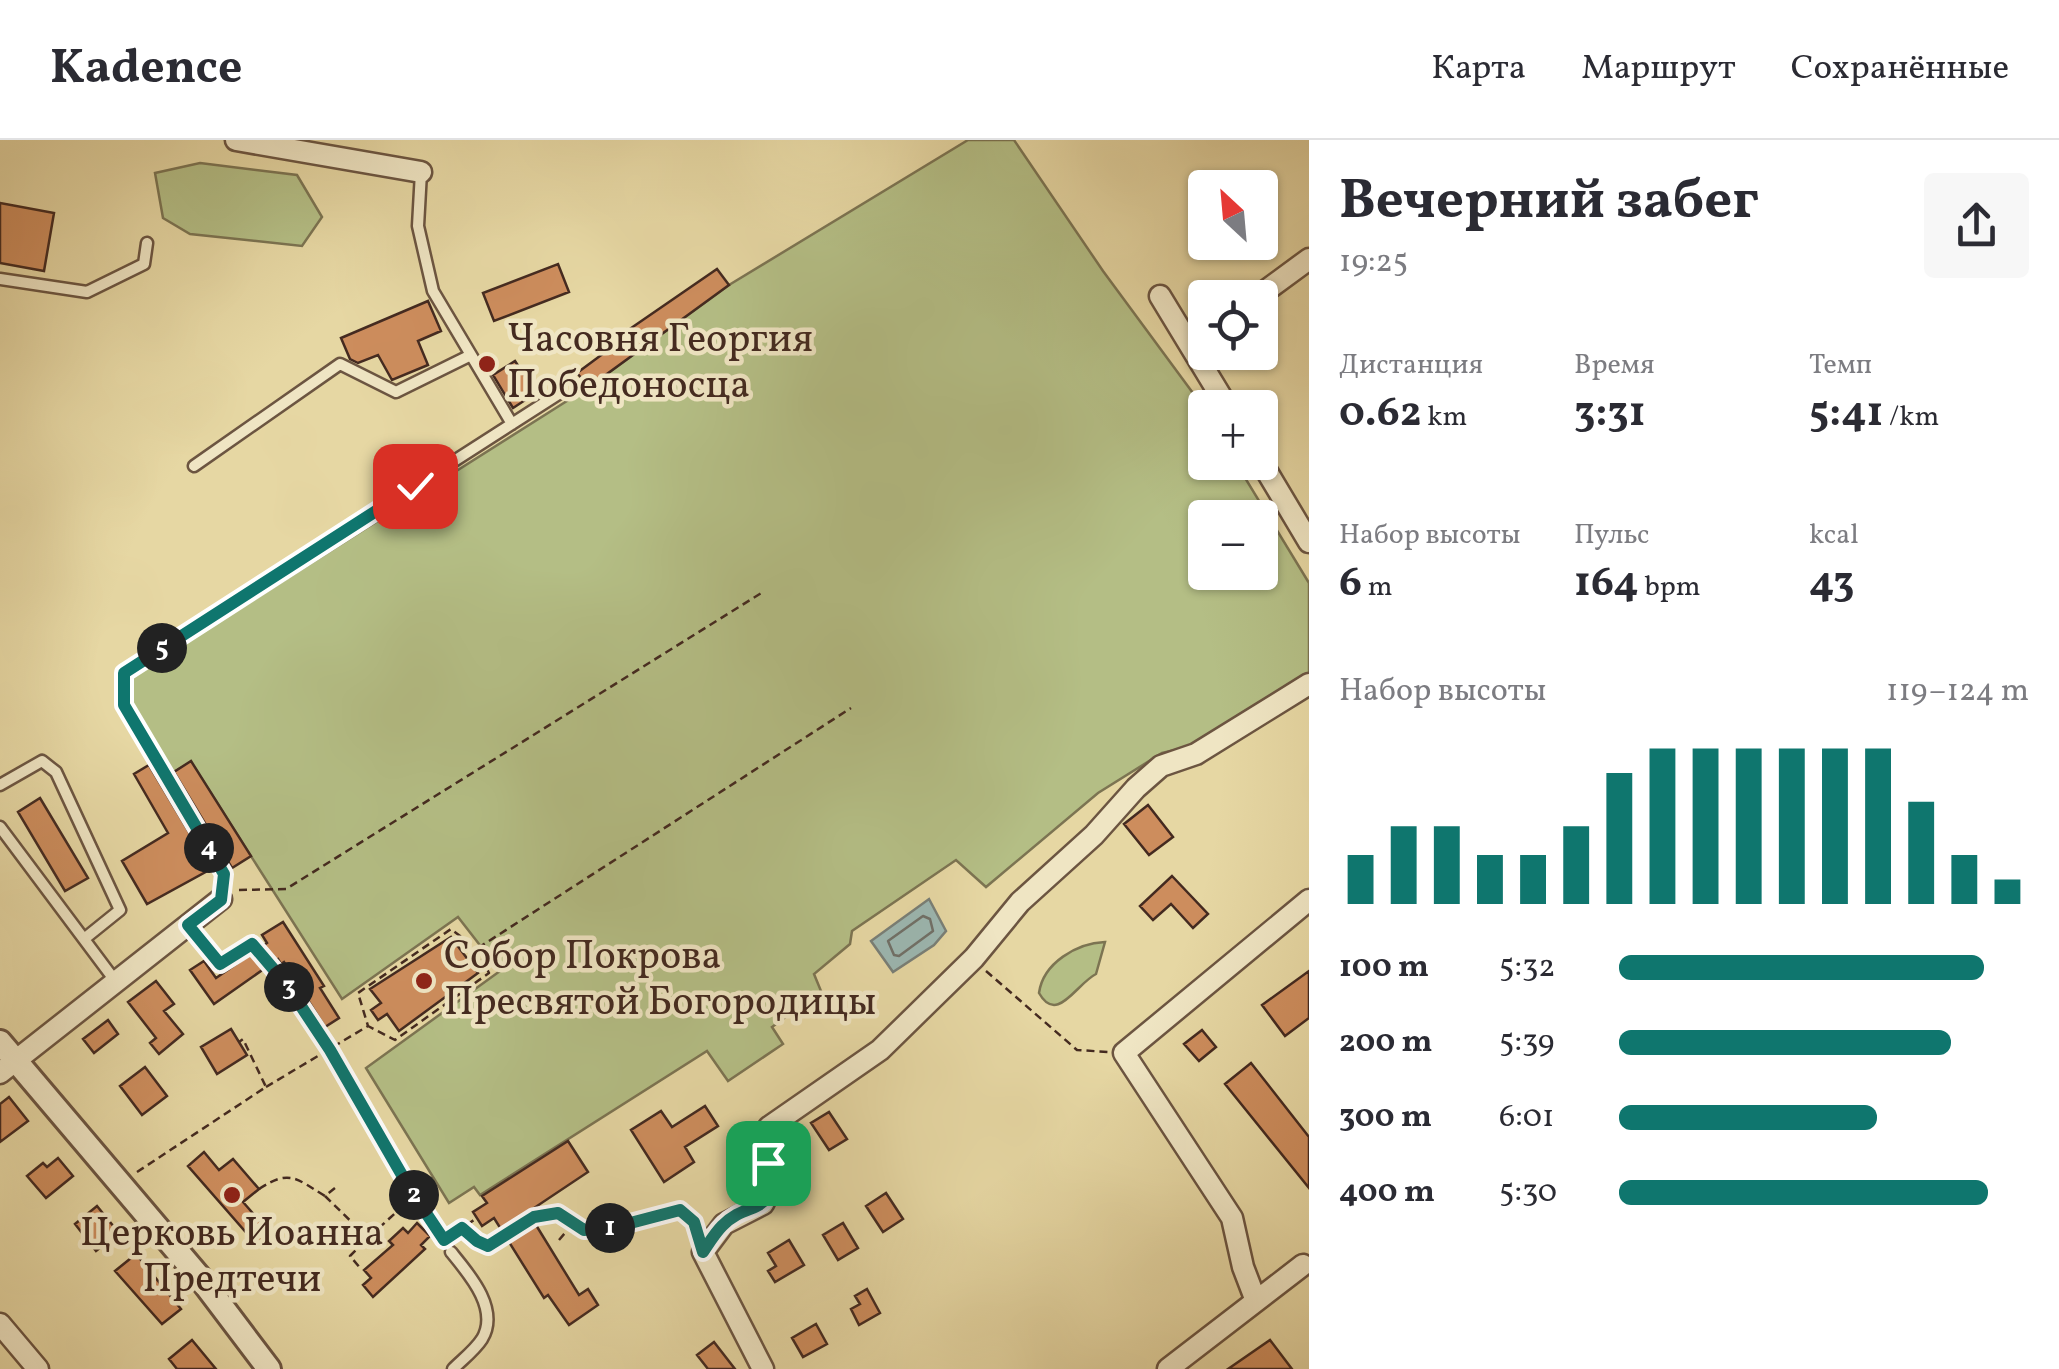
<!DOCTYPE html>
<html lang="ru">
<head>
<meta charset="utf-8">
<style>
  :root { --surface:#fff; --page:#f7f7f7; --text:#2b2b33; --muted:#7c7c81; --line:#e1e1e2; --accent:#0f766e }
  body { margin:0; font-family:Vollkorn,serif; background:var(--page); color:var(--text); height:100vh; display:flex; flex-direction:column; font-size:38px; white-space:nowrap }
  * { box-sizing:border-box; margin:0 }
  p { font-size:32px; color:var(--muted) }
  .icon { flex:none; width:55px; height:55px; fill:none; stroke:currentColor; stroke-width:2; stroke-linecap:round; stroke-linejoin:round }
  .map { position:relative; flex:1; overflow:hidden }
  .drawer { display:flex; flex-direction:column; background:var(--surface); width:750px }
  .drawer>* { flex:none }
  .needle { width:65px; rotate:334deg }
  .buttons { position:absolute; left:1188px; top:30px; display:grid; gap:20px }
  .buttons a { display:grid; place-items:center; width:90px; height:90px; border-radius:10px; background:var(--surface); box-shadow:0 2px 8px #0004; font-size:50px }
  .pin { position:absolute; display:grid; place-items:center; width:85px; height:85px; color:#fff; margin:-42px; border-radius:20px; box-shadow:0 5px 15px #0006 }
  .km { position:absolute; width:50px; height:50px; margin:-25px; border-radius:50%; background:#222; color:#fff; font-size:28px; line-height:50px; text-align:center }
  .round { display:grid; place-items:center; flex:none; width:105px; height:105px; border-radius:10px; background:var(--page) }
  .overview { display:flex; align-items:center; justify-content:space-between; height:170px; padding:0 30px }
  h1 { font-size:55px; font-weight:700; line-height:75px }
  .stats { display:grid; grid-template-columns:repeat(3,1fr); gap:15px; height:170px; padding:10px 30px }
  .stats div { display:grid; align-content:center }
  .stats b { font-size:42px; font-weight:700 }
  .stats small { font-size:28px; font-weight:400 }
  .stats p { font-size:28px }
  .chart { height:280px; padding:20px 30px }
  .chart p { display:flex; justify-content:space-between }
  .chart svg { width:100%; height:180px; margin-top:10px; stroke:var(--accent); stroke-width:6 }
  ul { padding:0 30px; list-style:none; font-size:32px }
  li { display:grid; grid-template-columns:160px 120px 1fr; align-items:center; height:75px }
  li i { height:25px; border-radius:12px; background:var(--accent) }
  header { display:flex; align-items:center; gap:60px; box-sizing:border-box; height:140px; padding:0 50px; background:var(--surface); border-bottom:2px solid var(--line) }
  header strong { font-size:48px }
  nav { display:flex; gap:55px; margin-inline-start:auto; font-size:35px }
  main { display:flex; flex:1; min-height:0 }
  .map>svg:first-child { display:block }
  .green { fill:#b4be85; stroke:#7c7452; stroke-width:2.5; fill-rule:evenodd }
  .water { fill:#9cb7b1; stroke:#797f77; stroke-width:2.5 }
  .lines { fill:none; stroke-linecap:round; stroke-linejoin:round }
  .shore { stroke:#707068; stroke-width:2.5 }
  .building { fill:#cd8d5d; stroke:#442a20; stroke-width:2.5 }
  .service-casing { stroke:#6c5541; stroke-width:15 }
  .minor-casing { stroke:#6c5541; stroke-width:25 }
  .tertiary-casing { stroke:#6c5541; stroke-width:28 }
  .path { stroke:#442a20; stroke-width:2.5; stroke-dasharray:8 5; stroke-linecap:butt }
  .service { stroke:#efe5c3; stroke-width:10 }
  .minor { stroke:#efe5c3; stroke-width:20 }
  .tertiary { stroke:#efe5c3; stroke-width:22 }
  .route-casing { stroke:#fff; stroke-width:20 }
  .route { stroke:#0f766e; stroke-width:12 }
  .poi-dot { fill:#8f2418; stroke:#efe5c3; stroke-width:4 }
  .labels { text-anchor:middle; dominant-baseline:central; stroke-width:9; stroke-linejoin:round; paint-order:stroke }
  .poi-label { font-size:40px; fill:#442a20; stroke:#efe5c3; text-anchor:start }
</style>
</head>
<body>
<header>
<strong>Kadence</strong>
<nav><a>Карта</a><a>Маршрут</a><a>Сохранённые</a></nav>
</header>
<main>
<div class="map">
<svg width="1309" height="1229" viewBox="0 0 1309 1229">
  <rect width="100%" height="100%" fill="#e6d7a3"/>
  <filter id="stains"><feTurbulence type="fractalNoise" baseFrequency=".002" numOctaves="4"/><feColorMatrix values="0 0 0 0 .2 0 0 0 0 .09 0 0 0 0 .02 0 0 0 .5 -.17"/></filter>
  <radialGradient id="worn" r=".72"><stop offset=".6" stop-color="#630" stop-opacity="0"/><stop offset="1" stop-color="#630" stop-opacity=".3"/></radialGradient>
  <path class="green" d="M968,0H1014L1103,131L1201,264L1205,271V322L1236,323L1309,443V536L1202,604L1162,613L1098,653L986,747L956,720L852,791L850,804L814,834L821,851L772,887L783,904L728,941L707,911L480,1055L474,1047L449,1063L366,928L500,831L458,777L342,859L191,622L172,633L128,560V539L589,247L729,145ZM1205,378H1260V432H1205Z
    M200,23L297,35L322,77L302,106L190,94L163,78L155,33Z
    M1105,802L1096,834C1076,844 1057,885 1039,853C1043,823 1077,803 1105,802Z"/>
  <path class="water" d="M929,759L946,791L934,805L893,832L871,801Z"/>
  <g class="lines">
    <path class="shore" d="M923,776L930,779L933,791L899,816L894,815L888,801Z"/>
  </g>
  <path class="building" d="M0,63L54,73L44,131L0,123Z
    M558,124L569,152L494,181L483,153Z
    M717,129L729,145L589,247L577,233L608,210L605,206Z
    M428,161L441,191L418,201L428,225L392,240L378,215L358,223L350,219L341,198Z
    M515,221L536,253L513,268L493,235Z
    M191,621L251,716L232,728L174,632Z
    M149,625L211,729L147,764L122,721L168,693L134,634Z
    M40,658L88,738L65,751L18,672Z
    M1148,665L1173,697L1149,715L1124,684Z
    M1172,736L1208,774L1193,788L1171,764L1153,780L1140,766Z
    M283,782L324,846L320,848L339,878L325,887L284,822L281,824L278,819L214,864L190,830L204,821L216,838L267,803L262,795Z
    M451,797L478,833L399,891L387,874L378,880L371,870L381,863L370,849Z
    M1309,831V878L1285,896L1262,865Z
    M156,841L174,864L164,871L183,894L159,914L150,903L156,898L128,862Z
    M108,880L118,894L94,913L83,899Z
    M231,889L247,915L217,934L201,907Z
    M1202,890L1216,907L1199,921L1184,904Z
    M1251,923L1309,997V1048L1225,944Z
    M145,927L167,956L142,975L120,946Z
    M9,957L28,981L0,1002V964Z
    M705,966L718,986L685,1007L694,1022L664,1042L631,990L661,971L672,987Z
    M829,972L847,999L829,1010L811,983Z
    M568,1001L588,1032L528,1072L579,1155L588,1149L598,1165L569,1185L548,1155L544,1158L494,1078L482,1086L473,1072L487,1063L482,1056Z
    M204,1012L219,1030L233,1019L259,1049L243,1062L270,1093L257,1105L188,1026Z
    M58,1018L73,1036L46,1058L27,1036L43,1023L47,1027Z
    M886,1053L903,1079L883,1092L866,1066Z
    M97,1066L119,1093L96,1111L75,1084Z
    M417,1083L430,1096L421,1105L425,1109L373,1157L363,1145L371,1138L364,1130L393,1105L389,1101L403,1088L408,1093Z
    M843,1083L858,1108L838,1120L823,1095Z
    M789,1100L804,1125L775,1142L768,1131L776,1126L768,1113Z
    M136,1114L181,1169L162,1184L115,1131Z
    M867,1149L880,1173L859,1185L851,1169L860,1164L855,1156Z
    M816,1184L827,1204L803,1217L792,1198Z
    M192,1200L216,1229H177L169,1219Z
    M1270,1200L1292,1229H1228Z
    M714,1202L735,1229H708L697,1215Z"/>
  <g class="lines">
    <defs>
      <path id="service" d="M421,32L418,86L433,151L512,284
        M0,139L87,152L144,124L147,103
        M194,326L340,224L396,252L471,215
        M0,645L42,621L56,632L120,770L84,799
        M0,687L116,842
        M221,759L224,734L124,565V533L560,253
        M574,1086C604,1099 649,1078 679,1070L694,1082L702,1111
        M451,1112C469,1134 500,1169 482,1199C475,1210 462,1220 453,1229"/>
      <path id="minor" d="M236,0L421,32
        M1160,156L1228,268
        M1256,158L1309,119
        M1260,320L1309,402
        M0,933L221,759
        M1256,1161L1243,1127L1232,1078L1124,913L1309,760
        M0,1184L38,1229
        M763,1229L703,1112L724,1084L763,1064L771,1048L763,997L769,987L880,910L974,818L1020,762L1094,695L1136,648L1161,626L1196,614L1309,544
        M1168,1229L1303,1125"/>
      <path id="tertiary" d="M0,902L201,1139L269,1229"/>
    </defs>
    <use href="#service" class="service-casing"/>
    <use href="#minor" class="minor-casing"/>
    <use href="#tertiary" class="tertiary-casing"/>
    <path class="path" d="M239,750L286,749L763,452
      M199,798L220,824L252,804L287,845L330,910L410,1049L444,1101
      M478,808L851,568
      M986,831L1077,910L1108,912
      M266,947L368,886L395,900L489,833L477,809L451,789L358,853L368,886
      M137,1032L266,947L243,899L239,902
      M259,1049C290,1029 295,1038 325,1056L335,1048
      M325,1056L368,1098L350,1116L361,1129
      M462,1088L488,1106L534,1077L558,1073L564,1078
      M369,1097L414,1056
      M445,1099L474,1080
      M559,1100L565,1093"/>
    <use href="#service" class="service"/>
    <use href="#minor" class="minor"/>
    <use href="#tertiary" class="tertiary"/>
  </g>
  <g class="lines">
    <defs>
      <path id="route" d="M415,346L124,533V565L224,734L221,760L188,785L220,824L252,804L287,845L330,910L410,1049L444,1100L462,1088L477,1101L488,1106L534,1077L558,1073L584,1090L615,1087L680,1070L694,1082L703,1112C709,1103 715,1093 722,1086C751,1057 774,1081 768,1023"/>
    </defs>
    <use href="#route" class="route-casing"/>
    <use href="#route" class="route"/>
  </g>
  <g class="poi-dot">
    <circle cx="487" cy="224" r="10"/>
    <circle cx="424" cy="841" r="10"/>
    <circle cx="232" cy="1055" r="10"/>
  </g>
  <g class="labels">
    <g class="poi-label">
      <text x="507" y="201">Часовня Георгия<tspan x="507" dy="46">Победоносца</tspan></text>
      <text x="444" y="818">Собор Покрова<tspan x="444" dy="46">Пресвятой Богородицы</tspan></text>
      <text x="232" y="1095" text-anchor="middle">Церковь Иоанна<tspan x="232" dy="46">Предтечи</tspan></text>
    </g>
  </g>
  <rect width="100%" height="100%" filter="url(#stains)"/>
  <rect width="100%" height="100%" fill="url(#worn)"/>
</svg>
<div class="buttons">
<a><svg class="needle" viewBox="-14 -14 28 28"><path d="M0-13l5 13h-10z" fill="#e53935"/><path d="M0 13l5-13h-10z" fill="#7c7c81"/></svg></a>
<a><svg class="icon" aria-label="locate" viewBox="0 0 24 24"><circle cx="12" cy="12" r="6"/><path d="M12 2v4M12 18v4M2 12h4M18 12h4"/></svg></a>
<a>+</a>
<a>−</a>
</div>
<div class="pin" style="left:768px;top:1023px;background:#1e9e55"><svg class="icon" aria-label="arrive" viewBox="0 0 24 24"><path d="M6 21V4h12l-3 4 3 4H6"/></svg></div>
<div class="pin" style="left:415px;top:346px;background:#d93025"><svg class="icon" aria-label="check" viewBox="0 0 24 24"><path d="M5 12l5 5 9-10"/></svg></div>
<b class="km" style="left:610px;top:1088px">1</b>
<b class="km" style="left:414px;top:1055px">2</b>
<b class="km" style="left:289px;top:847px">3</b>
<b class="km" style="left:209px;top:708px">4</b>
<b class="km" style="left:162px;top:508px">5</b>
</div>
<section class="drawer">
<div class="overview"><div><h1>Вечерний забег</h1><p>19:25</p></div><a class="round"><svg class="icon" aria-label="share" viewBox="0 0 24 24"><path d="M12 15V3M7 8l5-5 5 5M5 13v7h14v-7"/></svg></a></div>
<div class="stats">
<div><p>Дистанция</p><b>0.62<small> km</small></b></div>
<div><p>Время</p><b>3:31</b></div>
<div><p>Темп</p><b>5:41<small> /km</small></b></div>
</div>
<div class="stats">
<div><p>Набор высоты</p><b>6<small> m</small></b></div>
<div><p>Пульс</p><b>164<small> bpm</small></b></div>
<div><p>kcal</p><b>43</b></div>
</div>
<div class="chart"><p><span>Набор высоты</span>119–124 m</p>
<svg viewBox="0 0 160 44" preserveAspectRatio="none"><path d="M5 44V32M15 44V25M25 44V25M35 44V32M45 44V32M55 44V25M65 44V12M75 44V6M85 44V6M95 44V6M105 44V6M115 44V6M125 44V6M135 44V19M145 44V32M155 44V38"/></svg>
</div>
<ul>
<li><b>100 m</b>5:32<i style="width:89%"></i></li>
<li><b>200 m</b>5:39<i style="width:81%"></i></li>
<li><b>300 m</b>6:01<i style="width:63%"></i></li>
<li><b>400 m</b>5:30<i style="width:90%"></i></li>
</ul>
</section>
</main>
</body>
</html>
